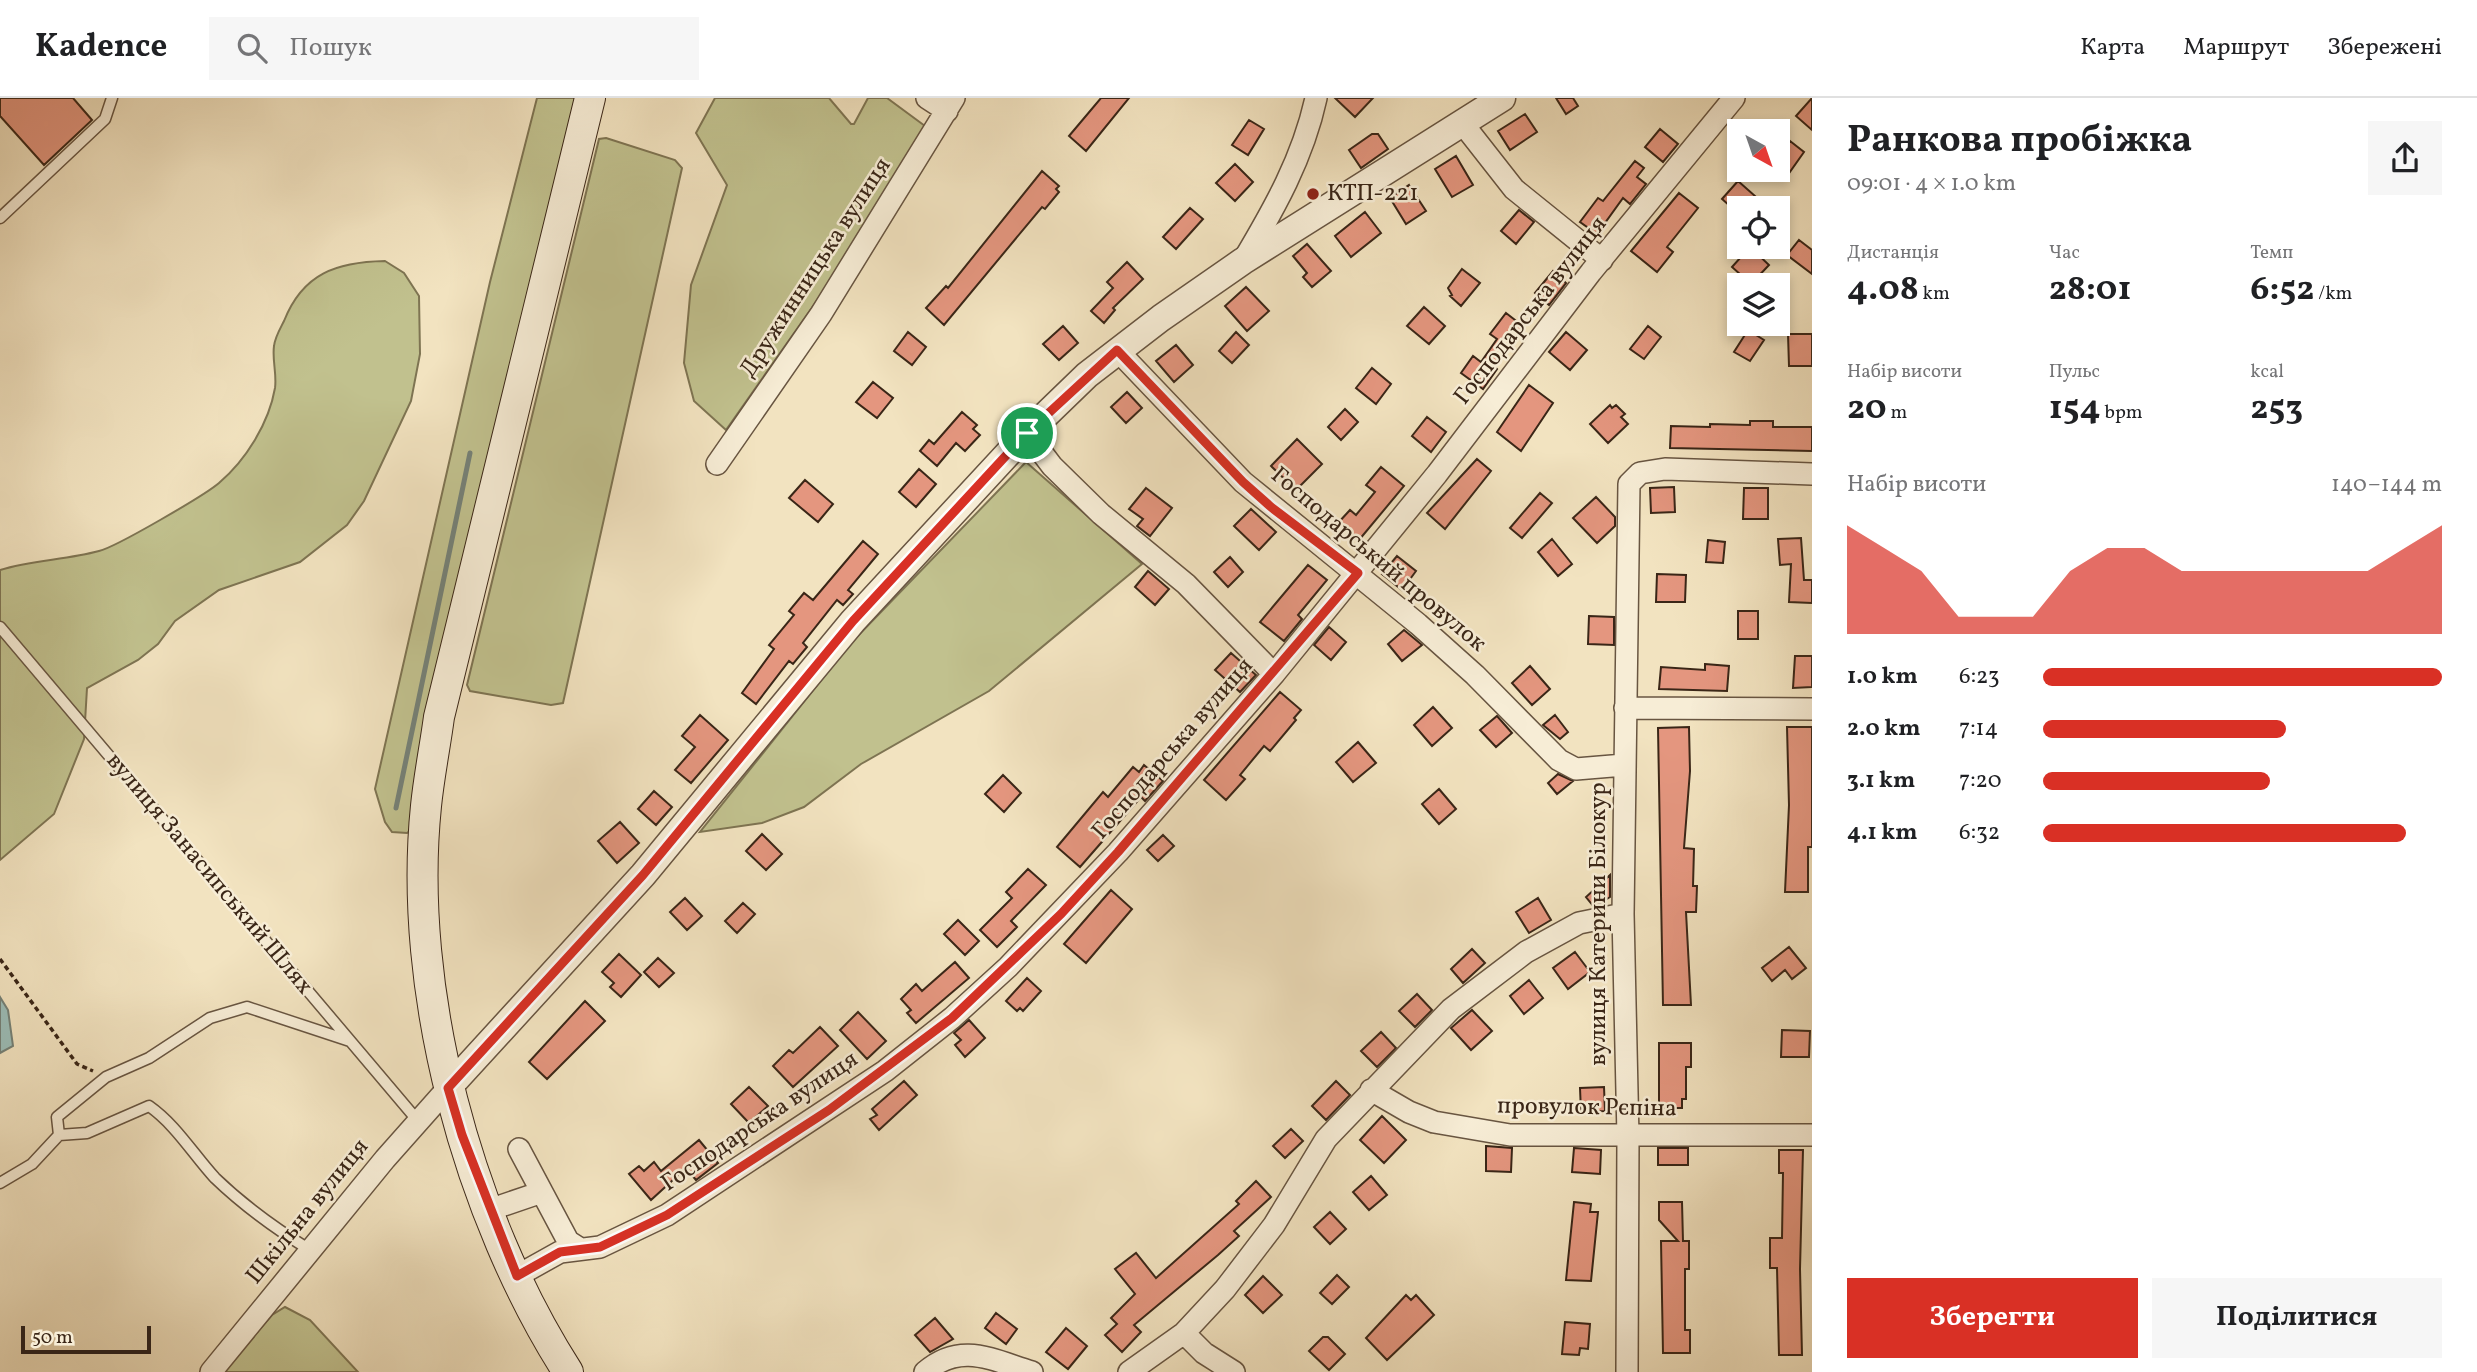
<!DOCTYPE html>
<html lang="uk">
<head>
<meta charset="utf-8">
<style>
  :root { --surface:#fff; --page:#f6f6f6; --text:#202124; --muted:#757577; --line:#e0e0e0; --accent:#d93025 }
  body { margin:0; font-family:Vollkorn,serif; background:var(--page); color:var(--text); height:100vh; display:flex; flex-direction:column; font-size:26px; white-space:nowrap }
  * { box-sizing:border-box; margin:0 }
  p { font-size:23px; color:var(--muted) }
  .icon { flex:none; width:38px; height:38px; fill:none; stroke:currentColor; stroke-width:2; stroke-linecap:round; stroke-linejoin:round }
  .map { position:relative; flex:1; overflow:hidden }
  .drawer { display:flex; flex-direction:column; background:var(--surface); width:665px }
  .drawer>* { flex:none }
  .needle { width:46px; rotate:140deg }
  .fabs { position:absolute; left:1727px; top:21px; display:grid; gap:14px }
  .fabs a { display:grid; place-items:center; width:63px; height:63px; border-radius:0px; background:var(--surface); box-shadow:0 4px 10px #0003; font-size:35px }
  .scale { position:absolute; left:21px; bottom:18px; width:130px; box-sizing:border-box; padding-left:7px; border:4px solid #3a2617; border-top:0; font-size:19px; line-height:24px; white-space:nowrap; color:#3a2617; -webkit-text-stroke:5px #f7edd6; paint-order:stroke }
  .pin { position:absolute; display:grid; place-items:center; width:60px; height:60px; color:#fff; margin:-30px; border:4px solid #fff; border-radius:50%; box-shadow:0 2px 7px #0007 }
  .round { display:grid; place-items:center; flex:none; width:74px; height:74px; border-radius:0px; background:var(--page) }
  .summary { display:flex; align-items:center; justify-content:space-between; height:119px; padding:0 35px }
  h1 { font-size:38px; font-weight:700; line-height:52px }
  .metrics { display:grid; grid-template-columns:repeat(3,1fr); gap:10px; height:119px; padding:7px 35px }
  .metrics div { display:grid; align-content:center }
  .metrics b { font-size:35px; font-weight:700 }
  .metrics small { font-size:19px; font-weight:400 }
  .metrics p { font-size:19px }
  .chart { height:196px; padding:14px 35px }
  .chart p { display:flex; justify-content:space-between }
  .chart svg { width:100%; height:126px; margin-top:7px; fill:var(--accent); opacity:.7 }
  .cta { display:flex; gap:14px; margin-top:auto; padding:14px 35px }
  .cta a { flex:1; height:80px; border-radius:0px; background:var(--accent); color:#fff; font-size:28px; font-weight:700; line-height:80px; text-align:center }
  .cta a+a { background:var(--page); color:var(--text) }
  ul { padding:0 35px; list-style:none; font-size:23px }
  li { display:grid; grid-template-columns:112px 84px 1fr; align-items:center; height:52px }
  li i { height:18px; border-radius:9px; background:var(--accent) }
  header { display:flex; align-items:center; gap:42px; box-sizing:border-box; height:98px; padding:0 35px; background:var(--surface); border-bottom:2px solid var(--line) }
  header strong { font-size:33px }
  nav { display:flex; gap:38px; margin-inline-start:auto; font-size:24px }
  .search { width:490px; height:63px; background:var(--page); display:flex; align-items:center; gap:18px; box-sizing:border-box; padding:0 24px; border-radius:0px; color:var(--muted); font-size:26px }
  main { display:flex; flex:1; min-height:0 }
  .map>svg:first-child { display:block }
  .green { fill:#c1c18e; stroke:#7e7452; stroke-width:2 }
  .water { fill:#9cbdb7; stroke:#758177; stroke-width:2 }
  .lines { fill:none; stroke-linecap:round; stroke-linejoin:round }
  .stream { stroke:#758177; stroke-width:5 }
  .building { fill:#e4967f; stroke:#3a2617; stroke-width:2 }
  .service-casing { stroke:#685541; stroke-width:13 }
  .minor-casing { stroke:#685541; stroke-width:24 }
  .tertiary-casing { stroke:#685541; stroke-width:29 }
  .secondary-casing { stroke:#3a2617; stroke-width:32 }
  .path { stroke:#3a2617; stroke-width:3.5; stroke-dasharray:5 3.5; stroke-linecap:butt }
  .service { stroke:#f7edd6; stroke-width:10 }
  .minor { stroke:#f7edd6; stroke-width:21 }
  .tertiary { stroke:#f7edd6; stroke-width:26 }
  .secondary { stroke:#f7edd6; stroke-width:30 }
  .route-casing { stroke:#fff; stroke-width:14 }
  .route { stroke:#d93025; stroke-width:9 }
  .poi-dot { fill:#8f2418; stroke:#f7edd6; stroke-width:2.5 }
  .labels { text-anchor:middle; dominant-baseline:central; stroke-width:5; stroke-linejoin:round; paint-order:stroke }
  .poi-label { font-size:24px; fill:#3a2617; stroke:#f7edd6; text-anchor:start }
  .street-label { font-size:24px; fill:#3a2617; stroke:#f7edd6 }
</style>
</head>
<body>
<header>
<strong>Kadence</strong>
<div class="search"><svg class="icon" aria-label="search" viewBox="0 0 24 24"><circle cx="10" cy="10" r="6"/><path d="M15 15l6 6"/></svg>Пошук</div>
<nav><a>Карта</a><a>Маршрут</a><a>Збережені</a></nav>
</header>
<main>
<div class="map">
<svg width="1812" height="1274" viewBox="0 0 1812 1274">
  <rect width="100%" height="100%" fill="#f2e3c0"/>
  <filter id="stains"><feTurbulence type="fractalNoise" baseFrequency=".00286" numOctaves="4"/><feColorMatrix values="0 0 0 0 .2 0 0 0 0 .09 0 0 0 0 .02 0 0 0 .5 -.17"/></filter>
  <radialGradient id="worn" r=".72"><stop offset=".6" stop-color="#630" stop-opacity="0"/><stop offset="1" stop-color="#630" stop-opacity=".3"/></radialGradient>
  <path class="green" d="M537,0H576L411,732L407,735L392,734L385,724L375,691L490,184Z
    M715,0H829L851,26H854L868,0H887L925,28L889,100L726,332L694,303L684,265L691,187L727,87L696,35Z
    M606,40L675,62L682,70L563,605L551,607L470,593L467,587L599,41Z
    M385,163L404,175L419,198L420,256L411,303L364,403L347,427L300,464L219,492L175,523L158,546L138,562L87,590L84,641L54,716L0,762V472C32,462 66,462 99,453C116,449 205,397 219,385C246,362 269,325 275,290C277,276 272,262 274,248C275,239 280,231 284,223C303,175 337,164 385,163Z
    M1026,364L1142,466L989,593L861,666L804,709L762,725L700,734L850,546Z
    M285,1209L310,1222L358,1274H223L272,1217Z"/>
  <path class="water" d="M0,899L8,912L13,948L0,955Z"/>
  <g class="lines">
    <path class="stream" d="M396,710L470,355"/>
  </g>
  <path class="building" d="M0,0H73L92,22L44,67L0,18Z
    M1101,0H1129L1086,53L1069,38Z
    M1335,0H1373L1355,19Z
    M1556,0H1573L1578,8L1566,16Z
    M1812,0V32L1796,18Z
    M1525,16L1537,34L1510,52L1498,33Z
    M1249,22L1264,31L1248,57L1232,47Z
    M1660,31L1678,46L1663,64L1645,49Z
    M1372,36H1378L1388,51L1361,70L1349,52Z
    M1790,43L1804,54L1787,78L1778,71V59Z
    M1456,58L1473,87L1452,99L1435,71Z
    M1635,63L1644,70L1637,79L1646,86L1630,106L1623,100L1597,136L1580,124L1598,100L1603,103Z
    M1235,66L1253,84L1235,103L1216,85Z
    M1042,73L1059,88L1056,91L1059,94L1045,111L1042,109L944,227L926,210L946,188L948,190Z
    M1738,83L1755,98L1744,110H1740L1739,116L1722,101Z
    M1409,87L1426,113L1406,126L1390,100Z
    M1679,95L1698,110L1667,149L1673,154L1657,174L1631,153Z
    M1190,110L1203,121L1176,151L1163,139Z
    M1519,112L1534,124L1516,146L1501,133Z
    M1365,114L1381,135L1351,159L1335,138Z
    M1799,142L1812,152V176L1787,157Z
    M1307,146L1331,173L1312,189L1303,179L1307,175L1293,158Z
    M1750,149L1769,167L1751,186L1732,169Z
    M1127,164L1143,181L1113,210L1115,212L1104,225L1091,213L1113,190L1107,184Z
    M1462,171L1480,185L1461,208L1450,198L1452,197L1448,190Z
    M1553,173L1566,185L1549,207L1535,195Z
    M1246,189L1269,213L1247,233L1225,208Z
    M1424,209L1445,228L1429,246L1407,228Z
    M1506,215L1524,229L1494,268L1497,271L1483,291L1461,275L1473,258L1481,264L1497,241L1490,236Z
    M1063,228L1078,245L1059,262L1043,246Z
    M1648,228L1661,239L1644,261L1630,251Z
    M1748,232L1764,242L1750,263L1734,254Z
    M908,234L926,249L912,267L894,253Z
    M1236,234L1249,247L1232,265L1219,253Z
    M1566,234L1587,252L1570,272L1549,254Z
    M1788,236H1812V268H1789Z
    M1176,247L1193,267L1174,284L1156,263Z
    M1372,270L1391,286L1376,306L1356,290Z
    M873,284L893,300L877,320L856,304Z
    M1529,287L1553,305L1521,353L1497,334Z
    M1127,294L1142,310L1126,325L1111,309Z
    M1610,307L1612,310L1616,307L1625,316L1621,319L1628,326L1608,345L1590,326Z
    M1345,311L1358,324L1341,342L1328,329Z
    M962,314L977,327L973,331L980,337L965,353L956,345L937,368L920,353L929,342L934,346Z
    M1427,319L1446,334L1431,354L1412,338Z
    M1750,323H1773V329H1812V353L1670,350L1671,328L1710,329V326L1750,327Z
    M1297,341L1322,366L1296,392L1271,368Z
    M1477,361L1491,373L1445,431L1427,415Z
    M1381,369L1404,388L1359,442L1338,425L1350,412L1356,417L1375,394L1366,387Z
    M919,371L936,386L916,409L899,394Z
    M805,382L833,406L818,424L789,400Z
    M1674,389L1675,414L1651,415L1650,390Z
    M1146,390L1172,410L1150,438L1137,428L1143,421L1129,411Z
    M1744,390H1768V421H1743Z
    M1540,395L1552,405L1522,440L1510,430Z
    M1596,399L1615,419V428L1597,445L1573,420Z
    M1251,411L1276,434L1259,452L1234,428Z
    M1801,440L1804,482H1812V505L1789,504L1791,466L1780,467L1778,441Z
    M1552,441L1572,466L1558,478L1538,454Z
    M1708,442L1725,444L1723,465L1706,464Z
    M863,443L878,456L848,492L853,496L843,507L837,502L803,545L807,549L793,566L789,563L756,606L742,595L774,551L769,547L794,517L789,513L804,495L813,502Z
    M1397,458L1416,473L1402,492L1382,476Z
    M1230,459L1243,474L1228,489L1214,474Z
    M1308,467L1327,482L1298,517L1302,521L1284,543L1260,524Z
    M1148,473L1169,491L1155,507L1135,489Z
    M1657,476L1686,477L1685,504H1656Z
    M1738,513H1758V541H1738Z
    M1589,518L1614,519V547L1588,546Z
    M1329,529L1346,544L1331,562L1314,547Z
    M1404,532L1422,547L1402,563L1388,546Z
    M1231,555L1256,577L1240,594L1215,572Z
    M1795,558H1812V589L1793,590Z
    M1705,566L1729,568L1727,593L1659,591L1661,569L1705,572Z
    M1530,568L1550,591L1532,607L1512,585Z
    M1280,594L1301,612L1294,620L1296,622L1270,653L1264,648L1240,677L1245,681L1226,702L1204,682Z
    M1433,609L1452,630L1432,648L1414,627Z
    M700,617L728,642L691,685L675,672L695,649L682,638Z
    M1555,617L1568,634L1560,641L1543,627Z
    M1497,618L1512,635L1496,649L1480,632Z
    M1689,629L1690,673L1684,750L1694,751L1693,788H1697L1696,814H1686L1691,907H1663L1658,630Z
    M1787,629H1812V749H1808V794H1785L1789,707Z
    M1358,644L1376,665L1353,684L1336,664Z
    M1144,667L1163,683L1145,703L1141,699L1080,769L1057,749L1103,694L1108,699L1133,669L1139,674Z
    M1558,676L1573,683L1557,696L1548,685Z
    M1003,677L1021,695L1004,714L985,696Z
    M1439,691L1456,711L1439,726L1422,706Z
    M654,693L672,709L656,727L638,711Z
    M620,724L639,745L617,765L598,743Z
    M762,736L782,756L766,772L746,753Z
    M1163,737L1174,748L1158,763L1147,752Z
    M1028,771L1046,787L1011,823L1017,829L997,849L980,832L1012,800L1006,794Z
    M1610,777V799L1594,809L1586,799Z
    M1111,792L1132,811L1086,865L1064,846Z
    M685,800L702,818L687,832L670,814Z
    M1538,800L1551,822L1529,835L1516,814Z
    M743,805L755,816L737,835L725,823Z
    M958,822L979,843L965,857L944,836Z
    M1789,849L1806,870L1792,881L1785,872L1772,883L1762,870Z
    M1472,851L1485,865L1463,885L1451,871Z
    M1575,854L1590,874L1568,891L1553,870Z
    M619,856L641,877L621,899L610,889L614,885L602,874Z
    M658,860L674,875L659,889L644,874Z
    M955,864L969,880L916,925L907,915L911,912L901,901L916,886L922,893Z
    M1027,880L1041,893L1023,913L1020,910L1017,913L1006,903Z
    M1529,882L1543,900L1524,916L1510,898Z
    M1417,896L1432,912L1415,929L1399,913Z
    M585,903L605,923L547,981L529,964Z
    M1472,912L1492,933L1471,952L1451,930Z
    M858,914L886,943L867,961L840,932Z
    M969,922L985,940L965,959L955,947L961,942L954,935Z
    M820,929L838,948L793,989L773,968L789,952L793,955Z
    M1782,932L1810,933L1809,959H1781Z
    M1381,934L1396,950L1377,969L1361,953Z
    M1659,945H1691V969H1686V1001H1682V1010H1659Z
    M904,983L917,997L879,1032L870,1021L877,1017L872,1011Z
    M1336,983L1350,997L1326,1022L1312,1008Z
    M749,989L768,1008L749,1025L731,1006Z
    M1604,989L1605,1013L1581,1014L1580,990Z
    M1382,1018L1406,1042L1384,1065L1360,1042Z
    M1291,1031L1303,1043L1285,1060L1273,1048Z
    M699,1042L718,1065L696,1082L686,1070L651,1102L629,1076L639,1068L644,1073L654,1064L661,1073Z
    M1486,1048L1512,1050L1511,1074L1486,1073Z
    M1574,1050L1601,1052L1600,1076L1572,1074Z
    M1658,1050H1688V1067H1658Z
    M1779,1052H1803L1800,1171L1802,1257H1779L1777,1170H1770V1140H1782L1783,1075H1779Z
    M1371,1078L1387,1097L1369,1112L1353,1094Z
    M1256,1083L1271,1099L1234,1133L1239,1138L1218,1157L1134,1227L1141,1234L1122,1254L1105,1237L1117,1226L1111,1220L1135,1196L1115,1171L1136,1155L1156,1180L1239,1106L1236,1103Z
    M1574,1104L1591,1106L1590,1114H1598L1591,1183L1566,1182Z
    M1659,1104H1682L1683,1143H1689V1171H1685V1232H1690V1255H1663L1661,1143H1678L1659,1122Z
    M1330,1114L1346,1131L1330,1146L1314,1129Z
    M1337,1177L1349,1189L1332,1206L1320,1195Z
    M1263,1178L1282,1197L1263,1215L1245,1197Z
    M1406,1197L1411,1202L1416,1197L1434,1217L1387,1262L1366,1240Z
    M996,1215L1017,1231L1006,1246L985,1230Z
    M935,1220L953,1241L930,1254L915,1237Z
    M1565,1224L1590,1226L1588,1251L1580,1250L1579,1257L1562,1256Z
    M1066,1230L1087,1248L1068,1271L1046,1254Z
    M1323,1239H1328L1345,1256L1329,1272L1309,1253Z"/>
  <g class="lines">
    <defs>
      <path id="service" d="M0,120L105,21L112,0
        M0,529L418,1023
        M59,1037L87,1035L149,1008C176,1027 193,1056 215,1080C244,1108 276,1131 310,1152
        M0,1085L32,1066L59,1037L57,1019L106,979L149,960L210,920L247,909L350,943"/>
      <path id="minor" d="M927,0L947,13
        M1463,26L1514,91L1602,162
        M1243,163C1274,111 1303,60 1316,0
        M1117,252L1243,384L1418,526L1475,577L1559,662L1576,671L1624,667
        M1027,335L1052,368L1101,416L1186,486L1274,576
        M717,366L821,216L954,0
        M1625,610L1812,611
        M1371,992L1409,1014L1434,1024L1510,1037H1812
        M519,1051L568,1143L579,1150
        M489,1112L542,1094
        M517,1178L560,1154L600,1149L667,1117L885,973L952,920L1008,869L1118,754L1274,576L1437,376L1591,174L1734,0
        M1184,1235L1204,1255L1234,1274
        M211,1274L385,1061L448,990
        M925,1274C961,1243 992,1262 1032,1274
        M1129,1274L1184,1235L1225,1191L1274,1127L1326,1041L1451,911L1526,854L1579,825L1623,816
        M1627,1274L1628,1039L1623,816L1629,386L1640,375L1665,371L1812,376"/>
      <path id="tertiary" d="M448,990L643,777L853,523L1027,335L1087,277L1161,220L1243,163L1502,0"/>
      <path id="secondary" d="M568,1274C468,1118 407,893 426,708C429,678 435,649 439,619L590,0"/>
    </defs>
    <use href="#service" class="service-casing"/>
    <use href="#minor" class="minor-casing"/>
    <use href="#tertiary" class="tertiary-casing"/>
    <use href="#secondary" class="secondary-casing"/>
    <path class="path" d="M0,861L77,966L93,973"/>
    <use href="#service" class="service"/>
    <use href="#minor" class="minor"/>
    <use href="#tertiary" class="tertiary"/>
    <use href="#secondary" class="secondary"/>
  </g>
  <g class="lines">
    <defs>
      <path id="route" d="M1117,252L1243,384L1271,409L1358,475L1118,754L1061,816L952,920L829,1012L667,1117L600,1149L560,1154L517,1178L462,1037L448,990L643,777L853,523L1027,335Z"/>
    </defs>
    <use href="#route" class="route-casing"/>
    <use href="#route" class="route"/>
  </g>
  <circle class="poi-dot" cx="1313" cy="96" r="7"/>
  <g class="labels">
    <g class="poi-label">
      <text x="1327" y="96">КТП-221</text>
    </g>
    <g class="street-label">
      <text transform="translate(816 170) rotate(-57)">Дружинницька вулиця</text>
      <text transform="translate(1531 213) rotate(-52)">Господарська вулиця</text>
      <text transform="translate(1378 462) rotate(40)">Господарський провулок</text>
      <text transform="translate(1173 651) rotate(-49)">Господарська вулиця</text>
      <text transform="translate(209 776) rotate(50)">вулиця Занасипський Шлях</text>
      <text transform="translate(1599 826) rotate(-90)">вулиця Катерини Білокур</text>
      <text transform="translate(1587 1010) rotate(1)">провулок Рєпіна</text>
      <text transform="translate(760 1024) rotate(-34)">Господарська вулиця</text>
      <text transform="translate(308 1114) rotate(-51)">Шкільна вулиця</text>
    </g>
  </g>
  <rect width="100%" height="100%" filter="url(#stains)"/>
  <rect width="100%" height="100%" fill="url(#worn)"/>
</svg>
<div class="fabs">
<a><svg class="needle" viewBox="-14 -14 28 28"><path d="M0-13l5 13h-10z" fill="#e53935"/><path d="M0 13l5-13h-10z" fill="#757577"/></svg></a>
<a><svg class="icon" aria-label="locate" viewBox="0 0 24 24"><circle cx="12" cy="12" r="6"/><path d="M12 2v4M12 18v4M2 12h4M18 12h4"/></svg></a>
<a><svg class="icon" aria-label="layers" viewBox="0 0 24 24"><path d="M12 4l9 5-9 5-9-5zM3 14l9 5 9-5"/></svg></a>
</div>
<div class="scale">50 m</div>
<div class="pin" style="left:1027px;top:335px;background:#1e9e55"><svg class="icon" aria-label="arrive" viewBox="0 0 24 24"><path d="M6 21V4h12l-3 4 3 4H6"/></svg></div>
</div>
<section class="drawer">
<div class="summary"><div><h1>Ранкова пробіжка</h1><p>09:01 · 4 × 1.0 km</p></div><a class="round"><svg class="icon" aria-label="share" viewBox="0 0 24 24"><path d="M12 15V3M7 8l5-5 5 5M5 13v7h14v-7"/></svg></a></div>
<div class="metrics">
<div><p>Дистанція</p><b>4.08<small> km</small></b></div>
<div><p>Час</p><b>28:01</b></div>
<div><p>Темп</p><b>6:52<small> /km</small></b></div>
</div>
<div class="metrics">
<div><p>Набір висоти</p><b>20<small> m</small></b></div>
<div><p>Пульс</p><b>154<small> bpm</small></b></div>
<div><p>kcal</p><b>253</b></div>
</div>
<div class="chart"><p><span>Набір висоти</span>140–144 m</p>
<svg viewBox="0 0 160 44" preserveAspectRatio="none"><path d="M0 44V6L10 14L20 22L30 38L40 38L50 38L60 22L70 14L80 14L90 22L100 22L110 22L120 22L130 22L140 22L150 14L160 6V44z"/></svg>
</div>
<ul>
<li><b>1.0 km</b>6:23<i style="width:100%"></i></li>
<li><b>2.0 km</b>7:14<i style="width:61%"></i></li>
<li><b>3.1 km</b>7:20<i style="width:57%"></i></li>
<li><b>4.1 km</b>6:32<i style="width:91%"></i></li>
</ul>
<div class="cta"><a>Зберегти</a><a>Поділитися</a></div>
</section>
</main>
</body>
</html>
